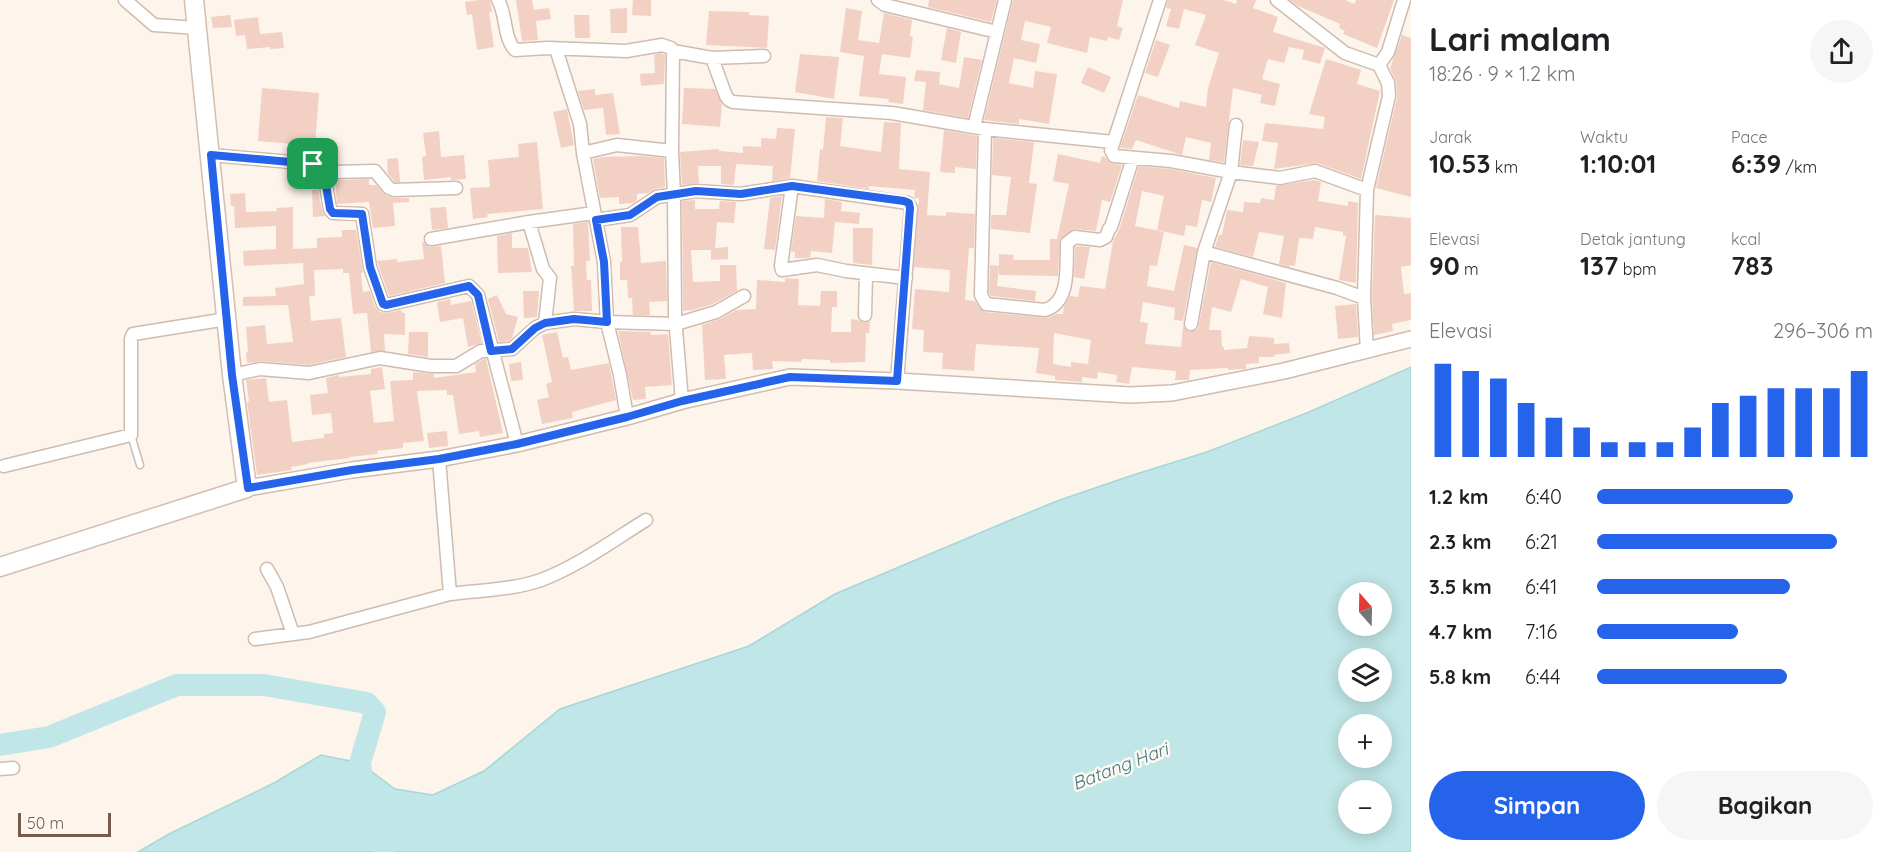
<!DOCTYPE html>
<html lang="id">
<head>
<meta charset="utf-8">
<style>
  :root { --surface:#fff; --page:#f6f6f6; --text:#202124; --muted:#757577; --accent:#2563eb }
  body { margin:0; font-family:Quicksand,sans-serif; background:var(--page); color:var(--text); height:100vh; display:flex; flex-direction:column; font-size:22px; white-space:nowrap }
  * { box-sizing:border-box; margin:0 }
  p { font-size:20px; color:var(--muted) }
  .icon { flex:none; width:33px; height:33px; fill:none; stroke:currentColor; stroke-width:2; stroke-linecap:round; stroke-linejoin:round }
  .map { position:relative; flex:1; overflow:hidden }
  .drawer { display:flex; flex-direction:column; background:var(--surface); width:480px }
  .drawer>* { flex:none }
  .needle { width:39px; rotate:340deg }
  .buttons { position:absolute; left:1338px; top:582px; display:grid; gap:12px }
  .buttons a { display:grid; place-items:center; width:54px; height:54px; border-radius:50%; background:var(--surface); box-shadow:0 3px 15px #0003; font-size:30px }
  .scale { position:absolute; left:18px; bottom:15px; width:93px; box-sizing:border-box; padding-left:6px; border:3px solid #79584e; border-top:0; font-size:16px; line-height:21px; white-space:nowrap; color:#79584e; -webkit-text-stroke:4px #fff9f3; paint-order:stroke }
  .pin { position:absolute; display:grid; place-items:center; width:51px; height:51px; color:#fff; margin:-26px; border-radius:12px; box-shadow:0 3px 9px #0006 }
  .round { display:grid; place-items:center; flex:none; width:63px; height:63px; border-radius:32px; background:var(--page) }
  .summary { display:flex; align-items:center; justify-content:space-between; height:102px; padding:0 18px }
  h1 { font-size:33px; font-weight:700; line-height:45px }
  .metrics { display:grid; grid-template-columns:repeat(3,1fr); gap:9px; height:102px; padding:6px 18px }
  .metrics div { display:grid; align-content:center }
  .metrics b { font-size:26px; font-weight:700 }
  .metrics small { font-size:16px; font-weight:400 }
  .metrics p { font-size:16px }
  .chart { height:168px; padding:12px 18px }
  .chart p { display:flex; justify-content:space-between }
  .chart svg { width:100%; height:108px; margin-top:6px; stroke:var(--accent); stroke-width:6 }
  .button { display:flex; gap:12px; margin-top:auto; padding:12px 18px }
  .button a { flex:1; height:69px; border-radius:36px; background:var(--accent); color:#fff; font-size:24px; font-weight:700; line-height:69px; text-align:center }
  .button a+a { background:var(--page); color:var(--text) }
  ul { padding:0 18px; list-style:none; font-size:20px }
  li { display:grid; grid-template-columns:96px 72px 1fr; align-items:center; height:45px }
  li i { height:15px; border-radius:8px; background:var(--accent) }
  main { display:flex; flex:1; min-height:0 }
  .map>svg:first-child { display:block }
  .water { fill:#c0e6e7; stroke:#a6d7d9; stroke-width:1.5; fill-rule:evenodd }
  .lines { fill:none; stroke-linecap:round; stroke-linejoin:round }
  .river { stroke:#c0e6e7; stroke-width:22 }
  .building { fill:#f2d1c4; fill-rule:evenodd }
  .service-casing { stroke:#d0bbb0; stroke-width:9 }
  .minor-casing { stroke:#d0bbb0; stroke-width:15 }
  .tertiary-casing { stroke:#d0bbb0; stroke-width:18 }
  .secondary-casing { stroke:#d5bdb1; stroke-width:21 }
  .service { stroke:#fff; stroke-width:6 }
  .minor { stroke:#fff; stroke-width:12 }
  .tertiary { stroke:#fff; stroke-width:15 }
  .secondary { stroke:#fff; stroke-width:18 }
  .route-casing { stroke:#fff; stroke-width:12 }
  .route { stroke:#2563eb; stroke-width:8 }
  .labels { text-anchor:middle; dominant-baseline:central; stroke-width:5; stroke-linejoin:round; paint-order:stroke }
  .water-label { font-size:18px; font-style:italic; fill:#417a7d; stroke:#fff9f3 }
</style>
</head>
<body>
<main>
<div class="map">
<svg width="1411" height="852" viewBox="0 0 1411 852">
  <rect width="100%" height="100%" fill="#fdf4ec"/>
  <path class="water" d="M1411,367V852H138L169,834L274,783L321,755L360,763L395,789L433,795L484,771L560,709L749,646L835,594L1013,519L1057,501L1133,475L1207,452L1309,412ZM1348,592H1382V626H1348ZM1348,658H1382V692H1348ZM1348,724H1382V758H1348ZM1348,790H1382V824H1348Z"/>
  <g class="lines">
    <path class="river" d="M0,745L49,737L177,685H264L367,703L375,712L360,763L363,786L385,852"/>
  </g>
  <path class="building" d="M479,0H490L492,12H489L494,47L477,50L472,14L467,15L465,2Z
    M516,0H532L534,10L549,8L551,19L536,21L538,40L522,41Z
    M633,0H651V16L632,15Z
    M929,0H997L991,22L928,7Z
    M1013,0H1123L1117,26L1123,28L1119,40L1108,37L1107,41L1090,37L1087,53L1047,43L1051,27L1025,21L1021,40L1040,44L1036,63L1014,58L1009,83L1033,88L1035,71L1057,74L1049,124L1019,119V124L984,120Z
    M1168,0H1224L1236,4L1237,0H1256L1253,8L1278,17L1273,32L1325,48L1320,64L1302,59L1304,50L1289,47L1284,63L1268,59L1262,79L1280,84L1275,106L1260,103L1262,95L1233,88L1224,162L1209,160L1211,143L1186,137L1182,155L1136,140L1132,149L1120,148L1138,95L1179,108L1180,101L1206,107L1208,88L1219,53L1195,45L1206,15L1184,9L1179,29L1166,26L1171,9L1166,8Z
    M1290,0H1345L1354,4L1356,0H1394L1377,48L1343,34L1345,31L1339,28L1340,24L1298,6Z
    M627,8V33H611L610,9Z
    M846,8L862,11L858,40L879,43L884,13L912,20L910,36L913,37L910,58L882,54L879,74L906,77L903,104L888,102L889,99L859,96L864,56L840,52Z
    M709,11L749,12V15L769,16L767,48L706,45Z
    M230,15L232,27L213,28L211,17Z
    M574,15H589L590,38H575Z
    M258,17L260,34L282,32L284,48L270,49V47L247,49L245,35L236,36L234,20Z
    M947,28L961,32L956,63L941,60Z
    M1402,35L1411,38V197L1376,188L1397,98L1396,82L1390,68Z
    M1156,40L1170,45L1158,77L1145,73Z
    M661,53L665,55L664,84L641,86L640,74L655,73L654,55Z
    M800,54L839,57L834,99L795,92Z
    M964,57L982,60L968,118L923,110L926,82L914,81L916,70L940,72L939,84L959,88Z
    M1326,59L1361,70L1357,84L1380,91L1361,179L1317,163L1274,169L1278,143L1262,141L1265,123L1323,129L1325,117L1309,114Z
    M1088,67L1111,77L1104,93L1081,83Z
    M262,88L319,93L315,146L258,141Z
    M684,88L715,89L722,104L720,127L682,124Z
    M595,89V95L613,93L620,134L606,135L603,108L584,110L578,91Z
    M567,109L574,145L561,148L553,112Z
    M826,117L843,118L840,146L881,152L884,122L901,123L899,169L930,172L927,215L946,216V212L975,214L974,248H969L965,300L975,301L979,308L985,312L1048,318L1056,314H1063L1064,307L1070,296L1078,297L1080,286L1105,289L1113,241L1119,230L1139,166L1170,169L1216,178L1211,202L1202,200L1197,227L1186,225L1184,236L1157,230L1164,196L1142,191L1135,226L1164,232L1157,266L1150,265L1147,286L1174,291L1184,245L1197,248L1183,321L1174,320L1175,308L1143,302L1140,322L1148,323L1145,344L1181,347L1183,326L1189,332L1198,329L1211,262L1286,283L1282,318L1263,314L1268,287L1241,279L1231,312L1212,307L1209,330H1221L1222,347H1224V350L1247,348L1249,336L1274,338V344L1289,343L1290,353L1274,355V357H1259V363L1246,364V369H1242L1228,370V368L1190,370L1189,380H1175L1176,371L1132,367L1129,384L1116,382L1117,375L1098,372L1097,379L1082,377V382L1055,380V376L1036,373L1039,348L976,344L974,371L942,369L943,353L923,352L924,330L912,329L915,289L949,292L950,270L914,267L919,198H914L915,190L869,186V189L817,181L820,149L823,150ZM1054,333L1091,340L1088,364L1071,362V367L1053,364Z
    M777,128L795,129L790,178L772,181L773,166L736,164L734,185L721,184V166H698L699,183L682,185L680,152L719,149V151L743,153V146L761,147V138L776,139Z
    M944,130L977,136L976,169L955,167V173L940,172Z
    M439,131L441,157L464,155L466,179L451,180V177L424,180L422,157L426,156L423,133Z
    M993,138L1034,142L1029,183L1037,184L1030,233L991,229V215H1006L1011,177L992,175Z
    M1243,140L1259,142L1253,166L1240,165Z
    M537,142L543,209L487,214L488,217L473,219L470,188L490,187L488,160L519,157L518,144Z
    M1058,154L1100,163L1102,156L1105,157L1110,163L1122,165L1110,202L1102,200L1096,231L1075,229L1060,239L1058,276L999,275V254L1014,255L1013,260H1050V239H1057L1069,184L1053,181Z
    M640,156L664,158L665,187L655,189L648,193L637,194V200L633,203L619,204V197L600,198L593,159L603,157Z
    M398,158L400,182H395L388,174L387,159Z
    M369,179V185H376L386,196L394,198H409V202L393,203L395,226L373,228L369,202L337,204L335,180Z
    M1314,180L1321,182L1318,201L1348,206V201L1358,203L1356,283L1339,280L1346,236L1343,235V232L1315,227L1313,239L1301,238L1299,239L1295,266L1290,265V267L1279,264L1284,236L1259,232L1253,257L1215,247L1219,235H1222L1227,210L1243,212L1244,202L1260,203L1261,198L1274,200L1276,186Z
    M312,190H318L322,210L325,216L313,217Z
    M245,193L246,212L277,211L276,208L293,207V249L317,248V238L342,237V230H356L363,272L361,273L363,292L370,291L375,307L380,312L387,313L401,310L402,313H405V335L384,334L385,351L371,352L367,313L353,314L349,273H343V269L314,270L315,296H309L311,321L341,318L346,357L308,365L261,361L247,363L246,353L248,352L246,327L265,325L267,344L293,342L288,305L243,306V297L276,296L275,288L304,284L303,263L244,266L243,251L276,249V226L235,228L234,206H231L230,194Z
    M782,196L775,250L764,249L770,198Z
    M825,199L842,202L841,211L860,213L859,224L835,222L832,253L811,251L810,258H795V252L791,251L796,216L824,218Z
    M695,200V209H719L720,201L736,202L734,223L717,222L715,248L728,247V259L711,260V250H691L693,282L720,281V265H736L737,291L713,304L693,310L683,311L682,201Z
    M446,207L448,228L432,230L430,208Z
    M1375,215L1411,218V265L1401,267L1404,294L1411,293V320L1392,324L1393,331L1374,335L1372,298Z
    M588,222L590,261H586L587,280H591L592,311H574L571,266H574L573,224Z
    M621,227H638L641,263L666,261L667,301L649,302L650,315H633L632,298H628L627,280H620V262H622Z
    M853,228H873L872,265L853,263Z
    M512,233V248H528L532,272L498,273L497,236Z
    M422,241L429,247L441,246L445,283L389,296L377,261L397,259V262L424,259Z
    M1077,246L1090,247L1084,279L1074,277L1075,247Z
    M990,265L999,266L997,286L1036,291L1035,301L991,296L989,293Z
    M785,278L799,279L798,305L820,306L821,291H837V307H832L831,332H851V319L858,320L864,323L870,322L869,333H866L865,362L830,363V360L802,359L801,362L772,361L773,369L753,370L752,353L724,355L726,379L705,380L702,325L720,319L736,310L756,309L757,280L785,282Z
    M523,291H539L537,317L524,318Z
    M497,295L506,314L518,317L512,338L509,341L499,342L488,299Z
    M450,299L451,305L471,301L482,343L468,347L463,318L440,322L437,302Z
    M1356,304L1358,337L1338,339L1335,306Z
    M618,331L651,332V335L668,334L672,385L645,387L646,399L633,400Z
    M409,332H428V357L408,354Z
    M557,332L563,358L568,357L571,370L609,363L616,400L572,412L573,418L542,424L537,400L549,397L546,384L552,382L542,335Z
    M484,359H486L503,433L480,437L479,431L459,434L453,395H447V390L417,391L424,441L403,443V448L377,451L378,454L349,457L350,458L308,463V464L291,467L292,470L257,475L247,402L249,401L246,380L266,378L269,402L287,400L292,442L324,438V434L333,433L331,413L312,415L310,395L328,393L326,378L339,375V377L371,374V369L382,367L385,389L370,391L374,423L394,421L390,381L413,380V372L434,374V378L476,372L475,364Z
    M521,362L523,380L511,381L509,364Z
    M447,431L448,446L429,448L427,433Z"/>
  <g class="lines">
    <defs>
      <path id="service" d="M131,435L140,465"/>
      <path id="minor" d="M125,0L154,25L197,28
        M498,0C507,15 503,37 515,50L548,48L626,51L662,45L671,48L673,51L672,151L674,195L675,317L682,401
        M878,0L885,5L997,32
        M1160,0L1111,150L1114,156L1171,161L1231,172L1204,252L1191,324
        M1277,0L1345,53L1379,65L1388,83L1389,96L1367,190L1364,298L1367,351
        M556,49L580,124L583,153L604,262L607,322L620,375L627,417
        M673,51L712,58L764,56
        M712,58L726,96L729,100L733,102L892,113L985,129L1113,142
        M1379,65L1388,52L1404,0
        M1236,125L1231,172L1280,178L1315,171L1367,190
        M974,127L1005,0
        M985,129L981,295L986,304L1045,310C1071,302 1066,266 1067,243L1075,237L1100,240L1106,237L1109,229L1111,227L1133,158
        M583,153L617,145L672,151
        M211,155L313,164L332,172L375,171L389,188L394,190L456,188
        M323,167L330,209L333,213L362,214L370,267L383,304L386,305L469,286L478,295L517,444
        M792,186L781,266L782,270L817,265L846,271L906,278
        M596,220L630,215L657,197L696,191L741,194L792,186L908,203L911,208L897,381
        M529,222L543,269L550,278L545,323
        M431,239L529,222L594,213
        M1204,252L1337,288L1364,298
        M865,315L866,274
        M232,375L260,369L309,373L380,358L431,366H456L481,351L512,349L535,328L545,323L574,319L607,322L676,324L716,312L744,296
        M4,466L131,435V339L133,334L227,319
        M267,569L277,587L293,634
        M450,594C480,590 513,590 541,580C578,566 612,541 646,520
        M255,639L309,632L450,594L439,459
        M0,769L13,768"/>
      <path id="tertiary" d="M247,488L352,470L439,459L517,444L627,417L682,401L790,377L897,381L1130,395L1172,393L1284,371L1411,339"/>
      <path id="secondary" d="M0,567L247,488L232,375L194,0"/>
    </defs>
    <use href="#service" class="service-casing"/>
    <use href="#minor" class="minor-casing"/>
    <use href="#tertiary" class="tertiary-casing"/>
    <use href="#secondary" class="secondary-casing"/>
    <use href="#service" class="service"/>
    <use href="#minor" class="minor"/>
    <use href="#tertiary" class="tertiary"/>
    <use href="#secondary" class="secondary"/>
  </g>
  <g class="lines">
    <defs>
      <path id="route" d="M211,155L313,164L323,167L330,209L333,213L362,214L370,267L383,304L386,305L469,286L478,295L491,351L512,349L535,328L545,323L574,319L607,322L604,262L596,220L630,215L657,197L696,191L741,194L792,186L904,201L909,203L910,208L897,381L790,377L682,401L627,417L517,444L439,459L352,470L248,488L232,375Z"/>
    </defs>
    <use href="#route" class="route-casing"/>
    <use href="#route" class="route"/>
  </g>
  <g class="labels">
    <g class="water-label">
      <text transform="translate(1120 766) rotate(-21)">Batang Hari</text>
    </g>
  </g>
</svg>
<div class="buttons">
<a><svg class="needle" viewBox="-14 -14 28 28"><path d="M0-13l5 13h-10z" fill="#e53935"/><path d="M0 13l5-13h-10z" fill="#757577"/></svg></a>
<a><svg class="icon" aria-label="layers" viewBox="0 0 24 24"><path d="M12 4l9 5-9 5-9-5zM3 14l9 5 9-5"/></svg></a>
<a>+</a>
<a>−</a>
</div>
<div class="scale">50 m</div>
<div class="pin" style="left:313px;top:164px;background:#1e9e55"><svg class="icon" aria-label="arrive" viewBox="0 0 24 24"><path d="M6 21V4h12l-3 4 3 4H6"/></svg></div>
</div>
<section class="drawer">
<div class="summary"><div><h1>Lari malam</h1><p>18:26 · 9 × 1.2 km</p></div><a class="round"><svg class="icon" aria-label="share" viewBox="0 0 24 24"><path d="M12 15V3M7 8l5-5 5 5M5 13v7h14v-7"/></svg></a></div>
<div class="metrics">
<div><p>Jarak</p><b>10.53<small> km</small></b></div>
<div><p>Waktu</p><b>1:10:01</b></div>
<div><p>Pace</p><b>6:39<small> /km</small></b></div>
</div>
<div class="metrics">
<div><p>Elevasi</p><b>90<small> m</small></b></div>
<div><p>Detak jantung</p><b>137<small> bpm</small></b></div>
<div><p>kcal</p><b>783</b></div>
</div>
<div class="chart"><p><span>Elevasi</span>296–306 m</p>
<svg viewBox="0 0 160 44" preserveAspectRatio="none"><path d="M5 44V6M15 44V9M25 44V12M35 44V22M45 44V28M55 44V32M65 44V38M75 44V38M85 44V38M95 44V32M105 44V22M115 44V19M125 44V16M135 44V16M145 44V16M155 44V9"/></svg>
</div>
<ul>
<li><b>1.2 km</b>6:40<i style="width:71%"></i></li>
<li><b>2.3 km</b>6:21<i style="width:87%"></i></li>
<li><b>3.5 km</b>6:41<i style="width:70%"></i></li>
<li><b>4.7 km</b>7:16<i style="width:51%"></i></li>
<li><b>5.8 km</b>6:44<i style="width:69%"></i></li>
</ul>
<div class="button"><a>Simpan</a><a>Bagikan</a></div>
</section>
</main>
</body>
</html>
